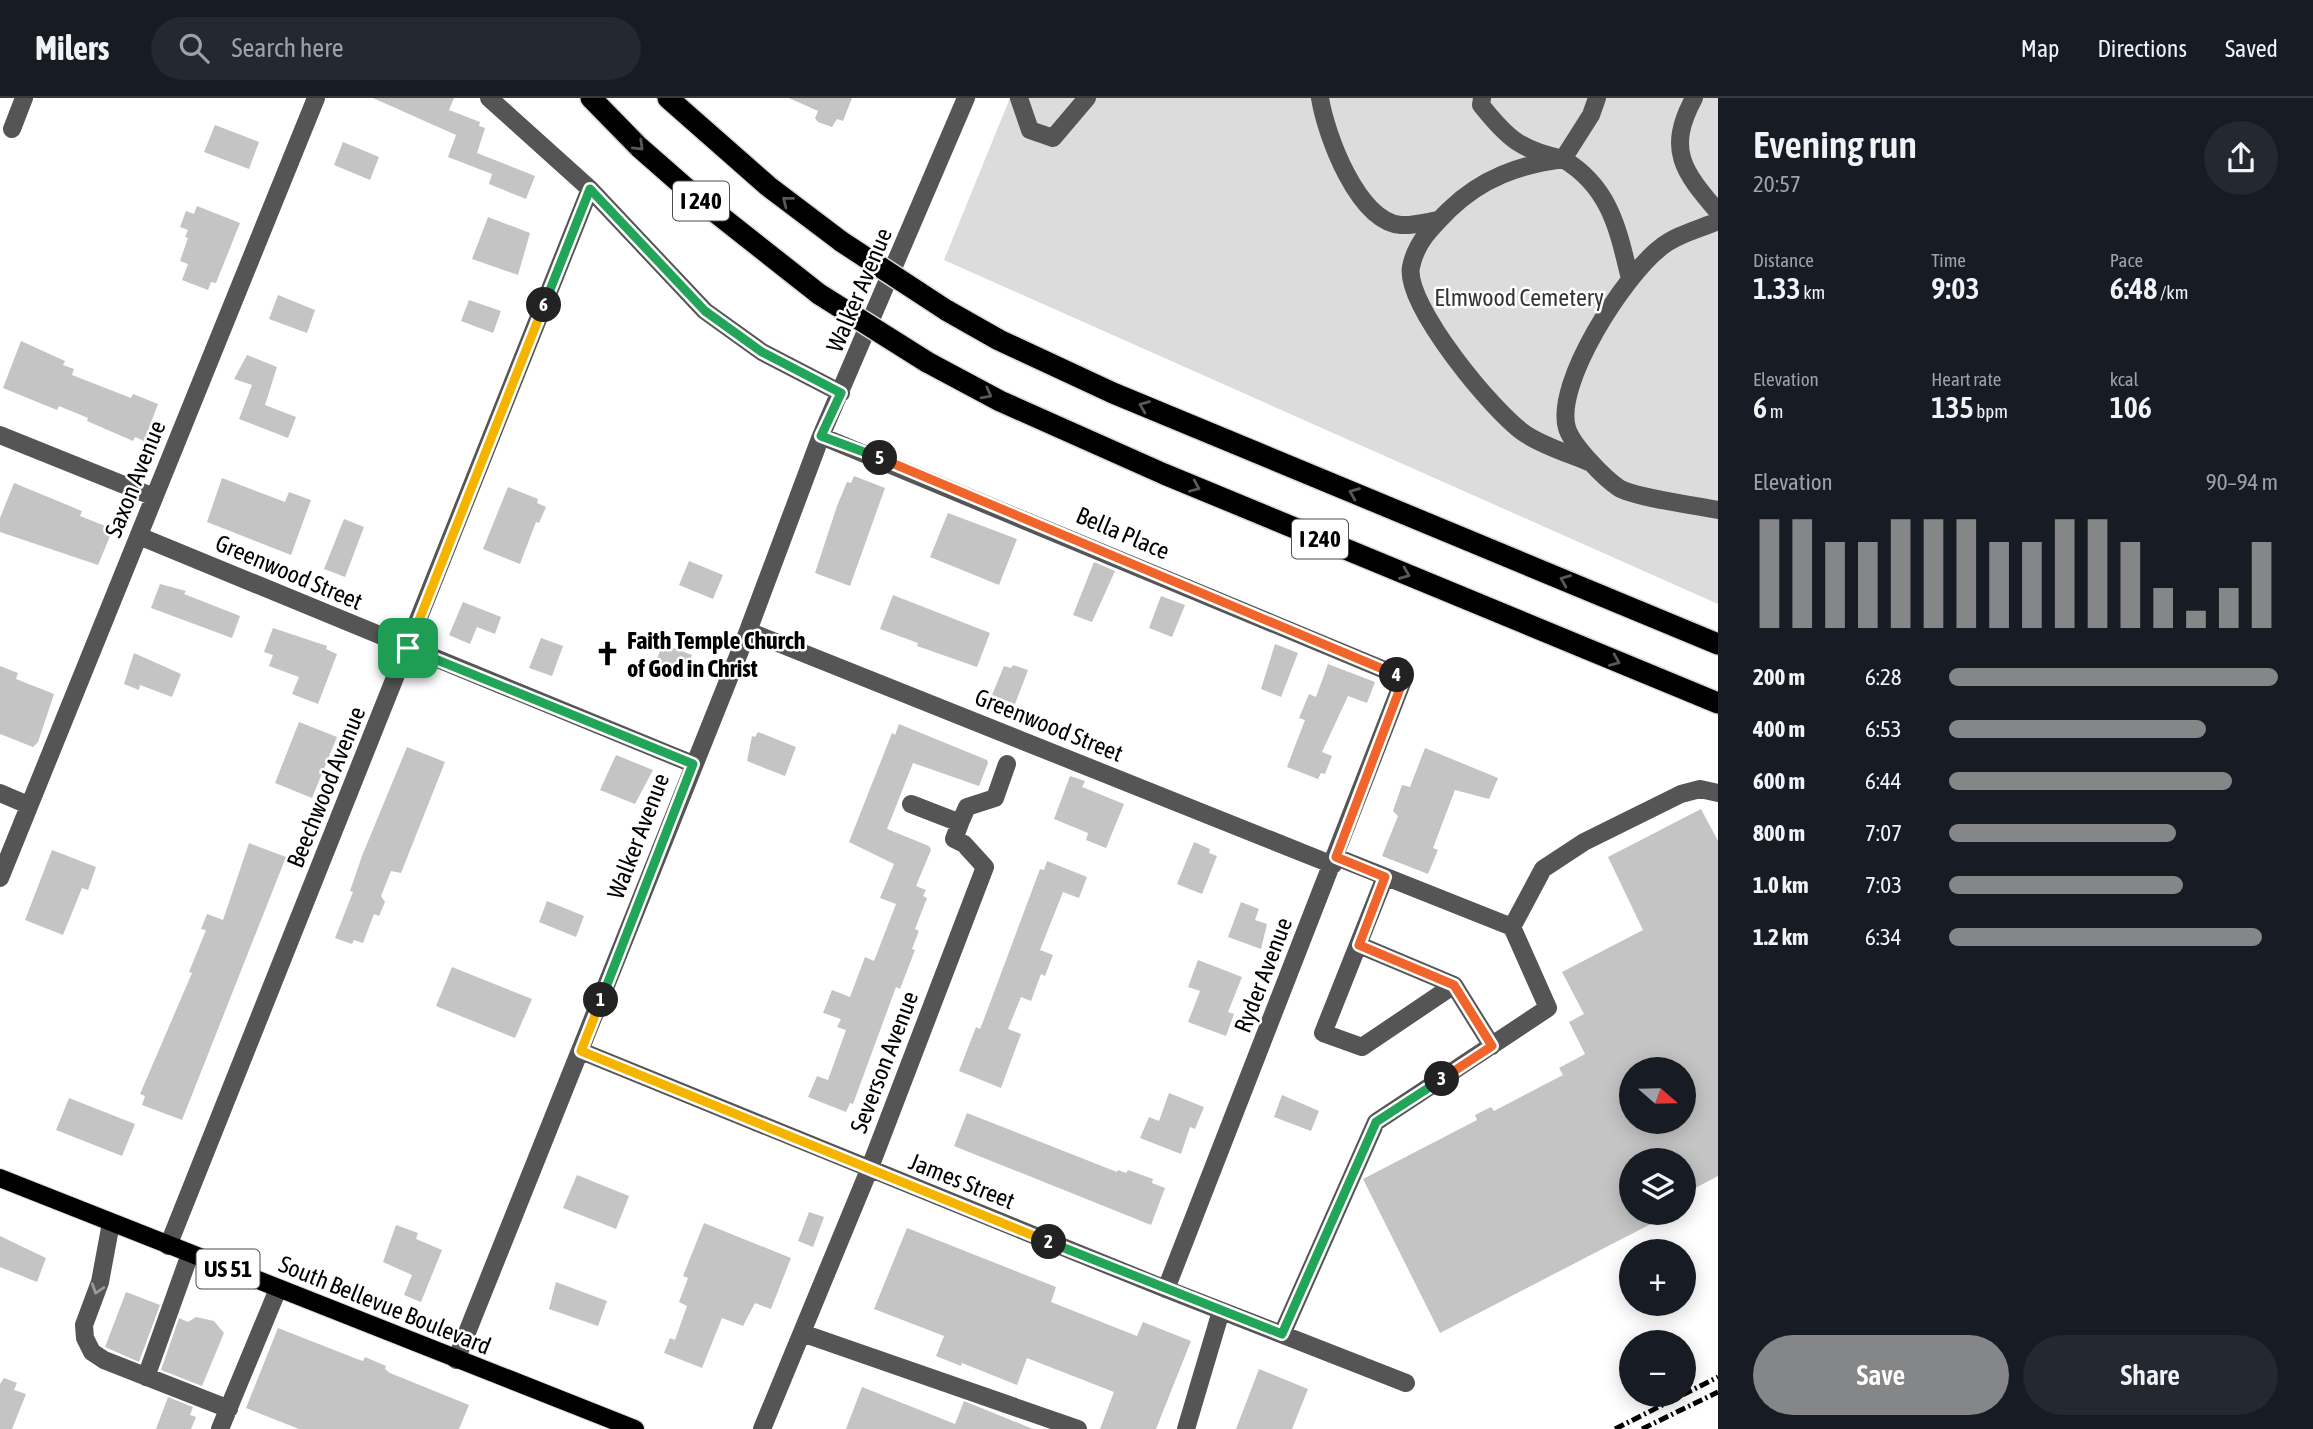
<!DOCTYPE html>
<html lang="en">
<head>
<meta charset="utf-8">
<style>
  :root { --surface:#171b24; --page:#242831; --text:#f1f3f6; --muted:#9ea1a6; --line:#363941; --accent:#858687 }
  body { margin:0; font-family:"Asap Condensed",sans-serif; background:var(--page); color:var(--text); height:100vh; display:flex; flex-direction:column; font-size:26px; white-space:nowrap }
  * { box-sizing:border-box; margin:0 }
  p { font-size:23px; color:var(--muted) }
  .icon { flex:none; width:38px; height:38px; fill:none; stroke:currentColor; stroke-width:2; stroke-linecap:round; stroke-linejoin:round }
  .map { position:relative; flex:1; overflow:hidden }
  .side { display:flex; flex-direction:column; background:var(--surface); width:595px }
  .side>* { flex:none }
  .needle { width:46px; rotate:110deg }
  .buttons { position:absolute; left:1619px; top:959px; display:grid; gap:14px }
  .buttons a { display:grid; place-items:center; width:77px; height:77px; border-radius:50%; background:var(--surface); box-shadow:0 4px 18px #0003; font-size:35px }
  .pin { position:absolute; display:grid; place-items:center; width:60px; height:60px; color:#fff; margin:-30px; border-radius:14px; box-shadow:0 4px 10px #0006 }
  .km { position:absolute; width:35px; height:35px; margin:-18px; border-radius:50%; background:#222; color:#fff; font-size:19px; line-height:35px; text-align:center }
  .round { display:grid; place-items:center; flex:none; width:74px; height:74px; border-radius:37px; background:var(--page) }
  .overview { display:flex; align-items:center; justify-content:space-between; height:119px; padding:0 35px }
  h1 { font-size:38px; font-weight:600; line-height:52px }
  .figures { display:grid; grid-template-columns:repeat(3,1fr); gap:10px; height:119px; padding:7px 35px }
  .figures div { display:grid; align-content:center }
  .figures b { font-size:30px; font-weight:600 }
  .figures small { font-size:19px; font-weight:400 }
  .figures p { font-size:19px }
  .chart { height:196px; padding:14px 35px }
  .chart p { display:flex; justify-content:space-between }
  .chart svg { width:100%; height:126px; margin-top:7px; stroke:var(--accent); stroke-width:6 }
  .primary-button { display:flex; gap:14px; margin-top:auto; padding:14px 35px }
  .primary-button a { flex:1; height:80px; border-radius:42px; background:var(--accent); color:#fff; font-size:28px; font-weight:600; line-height:80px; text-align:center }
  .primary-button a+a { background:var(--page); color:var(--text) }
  ul { padding:0 35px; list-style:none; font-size:23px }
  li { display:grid; grid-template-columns:112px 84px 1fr; align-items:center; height:52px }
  li i { height:18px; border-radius:9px; background:var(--accent) }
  header { display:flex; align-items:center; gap:42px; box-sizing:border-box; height:98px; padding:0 35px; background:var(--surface); border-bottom:2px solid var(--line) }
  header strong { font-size:33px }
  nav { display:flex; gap:38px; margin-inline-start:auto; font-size:24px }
  .search { width:490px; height:63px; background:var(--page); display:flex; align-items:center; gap:18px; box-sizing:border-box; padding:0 24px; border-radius:38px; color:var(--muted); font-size:26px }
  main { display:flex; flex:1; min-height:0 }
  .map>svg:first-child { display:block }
  .green { fill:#dcdcdc }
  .building { fill:#c4c4c4; fill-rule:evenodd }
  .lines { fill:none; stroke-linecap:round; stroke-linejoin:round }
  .major-casing { stroke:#dbdbdb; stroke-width:20 }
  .highway-casing { stroke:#dbdbdb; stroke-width:24 }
  .minor { stroke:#555; stroke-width:18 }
  .major { stroke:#000; stroke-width:18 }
  .highway { stroke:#000; stroke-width:21 }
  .rail { stroke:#000; stroke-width:5; stroke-dasharray:10 3.5 2 3.5; stroke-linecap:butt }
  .highway-bridge-casing { stroke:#dbdbdb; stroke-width:24; stroke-linecap:butt }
  .highway-bridge { stroke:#000; stroke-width:21 }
  .oneway { stroke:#595959 }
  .oneway2 { stroke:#999 }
  .split-1-casing { stroke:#fff; stroke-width:14 }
  .split-2-casing { stroke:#fff; stroke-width:14 }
  .split-3-casing { stroke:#fff; stroke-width:14 }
  .split-4-casing { stroke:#fff; stroke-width:14 }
  .split-5-casing { stroke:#fff; stroke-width:14 }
  .split-6-casing { stroke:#fff; stroke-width:14 }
  .split-7-casing { stroke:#fff; stroke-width:14 }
  .split-1 { stroke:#22a559; stroke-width:9 }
  .split-2 { stroke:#f5b400; stroke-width:9 }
  .split-3 { stroke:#22a559; stroke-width:9 }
  .split-4 { stroke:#f0652b; stroke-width:9 }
  .split-5 { stroke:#f0652b; stroke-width:9 }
  .split-6 { stroke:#22a559; stroke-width:9 }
  .split-7 { stroke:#f5b400; stroke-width:9 }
  .labels { text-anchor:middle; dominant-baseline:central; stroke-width:5; stroke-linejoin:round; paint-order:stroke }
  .shield { fill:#fff; stroke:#4c4c4c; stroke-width:2 }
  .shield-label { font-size:23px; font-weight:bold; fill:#000 }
  .street-label { font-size:24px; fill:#000; stroke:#fff }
  .park-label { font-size:24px; fill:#333; stroke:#fff }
  .poi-label { font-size:24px; font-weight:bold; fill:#000; stroke:#fff; text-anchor:start }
</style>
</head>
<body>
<header>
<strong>Milers</strong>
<div class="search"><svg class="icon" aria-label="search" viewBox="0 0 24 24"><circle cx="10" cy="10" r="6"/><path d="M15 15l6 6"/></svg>Search here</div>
<nav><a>Map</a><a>Directions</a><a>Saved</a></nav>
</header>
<main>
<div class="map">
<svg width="1718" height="1331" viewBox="0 0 1718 1331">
  <rect width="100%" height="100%" fill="#fff"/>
  <path class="green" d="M1010,0H1718V506L944,162Z"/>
  <path class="building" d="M373,0H454L449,12L480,24L479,28L485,30L477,55L535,78L526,101L489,86L492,76L448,59L456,37Z
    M789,0H852L843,23L837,21L832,29L818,24L815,20L818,13Z
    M215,27L259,44L249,71L204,54Z
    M343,44L379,59L370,82L334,67Z
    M197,108L240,125L216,185L211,184L208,192L182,182L188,166L180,163L188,140L185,139L188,132L180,129L186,113L194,116Z
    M488,119L530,135L518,177L472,161Z
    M278,197L315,212L307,235L269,221Z
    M469,202L501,213L493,235L461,223Z
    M21,243L65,263L63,267L74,271L72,277L131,300L133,296L158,306L144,343L135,339L133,343L87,323L88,320L59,308L57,312L3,290Z
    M247,257L277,269L265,307L296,319L288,340L239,321L252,287L234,281Z
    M854,378L885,390L850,488L815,475L837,408L847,384L851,385Z
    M222,380L285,404L289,394L311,402L291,457L207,424Z
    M14,385L82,413L80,418L113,431L98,467L0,434V420Z
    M508,389L538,401L537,405L546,409L539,425L536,424L520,466L483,451Z
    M948,415L1017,441L999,487L930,459Z
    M344,421L364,429L345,479L324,471Z
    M689,463L723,477L713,501L679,487Z
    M1094,464L1115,473L1092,524L1073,517Z
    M160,486L186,493L184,496L240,518L232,540L151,510Z
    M893,497L990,535L977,569L917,548L918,545L880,531Z
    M1161,498L1185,507L1172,539L1149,530Z
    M463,504L501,519L495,536L477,529L470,546L449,537Z
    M273,530L327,548L326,551L337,556L318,606L292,596L299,579L269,568L273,557L264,554Z
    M541,540L563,548L552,578L529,570Z
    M663,546L692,557L683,582L653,570Z
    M1275,546L1298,555L1281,599L1261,591Z
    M134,555L181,576L172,599L140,587L139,592L124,586Z
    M1328,566L1375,584L1367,605L1348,598L1322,654L1332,658L1325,676L1321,675L1318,681L1287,669L1305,622L1299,620L1309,596L1316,599Z
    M1013,567L1028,572L1015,606L992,597L1004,568L1011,570Z
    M0,568L18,575L16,581L54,596L38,644L33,649L0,636Z
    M299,624L337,639L312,700L275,685Z
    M899,626L987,662L988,665L979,688L913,665L887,731L929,748L931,752L916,788L926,792L923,798L927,800L915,831L919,833L912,851L915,852L900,891L896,889L853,1006L850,1005L846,1014L808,999L817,978L828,982L846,932L837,929L841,921L823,915L832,892L850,899L865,859L874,863L896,806L880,800L894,766L849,744L892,635L895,637Z
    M758,634L796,649L785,678L747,663L752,638L755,639Z
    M407,649L445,664L401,775L391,773L381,798L385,804L379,818L374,816L363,845L354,842L352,846L335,840L353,794L350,793L362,758Z
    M1425,650L1498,680L1489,701L1455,692L1433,750L1438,752L1428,776L1382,758L1398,718L1393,713L1402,687L1410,689Z
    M616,657L653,672L635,706L600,692Z
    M1070,678L1085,683L1082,689L1124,706L1106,750L1086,742L1088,735L1054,721Z
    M1701,711L1718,743V1078L1684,1096V1062H1631V1115H1672L1440,1235L1363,1081L1477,1022L1475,1017L1491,1009L1494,1013L1563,977L1559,970L1585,956L1569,924L1584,916L1562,874L1643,832L1608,759ZM1631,971H1684V1024H1631Z
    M1194,744L1210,751L1209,755L1217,758L1202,796L1177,786Z
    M249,745L286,759L182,1022L142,1007L145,998L140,996L192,875L189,874L206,832L201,831L207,816L223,822Z
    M52,752L96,769L88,792L82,790L63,837L25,822Z
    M1047,763L1087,779L1079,800L1063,794L1040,852L1053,857L1045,878L1041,876L1031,903L1021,899L1008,931L1021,936L1001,990L959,973L976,929L980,931L984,921L1040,771L1044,772Z
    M547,803L584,818L576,839L539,824Z
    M1241,804L1259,811L1255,822L1267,826L1261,851L1228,839Z
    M1198,862L1242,879L1228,914L1234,916L1226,938L1188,924L1200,893L1188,889Z
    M452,869L532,901L515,940L436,908Z
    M1169,995L1204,1009L1195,1031L1190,1029L1181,1056L1140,1040L1149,1019L1159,1023Z
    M1282,997L1319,1013L1311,1033L1274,1019Z
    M69,1000L135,1026L122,1058L56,1032Z
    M967,1015L1117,1074L1118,1072L1126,1075L1128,1072L1153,1081L1152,1085L1165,1090L1151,1127L954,1048Z
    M577,1077L629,1098L616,1131L563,1110Z
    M809,1114L824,1119L813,1149L798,1143Z
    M704,1125L791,1160L771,1211L755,1205L743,1228L722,1220L702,1270L664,1255L670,1240L675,1242L687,1208L679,1204L688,1180L683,1178Z
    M396,1127L418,1135L416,1141L442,1152L421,1204L404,1197L412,1177L383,1164Z
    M907,1130L1056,1189L1051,1204L1137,1238L1143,1224L1191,1243L1156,1331H1100L1114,1294L1027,1260L1017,1287L962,1265L961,1268L936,1258L944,1238L874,1211Z
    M0,1138L46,1160L37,1184L0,1169Z
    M556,1184L607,1203L598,1228L549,1211Z
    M126,1194L160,1207L139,1264L105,1249Z
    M196,1219L214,1223L224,1235L202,1288L161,1272L179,1220L188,1224Z
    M278,1230L357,1261L363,1263L365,1259L386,1268L385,1271L390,1275L469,1307L459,1331H299L246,1310Z
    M1259,1271L1308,1291L1292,1331H1236Z
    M4,1280L17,1285L14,1292L26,1296L12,1331H0V1286Z
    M862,1289L955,1326L964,1303L1033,1331H846Z
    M168,1299L193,1309L190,1317L196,1319L191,1331H156Z"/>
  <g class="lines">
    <defs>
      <path id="major" d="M0,1080L635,1331"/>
      <path id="highway" d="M591,0L639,49L696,99L819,196
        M668,0L768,88L842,144
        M946,212L999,242L1113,295L1718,546
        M927,264L1000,303L1164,376L1718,605"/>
    </defs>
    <use href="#major" class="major-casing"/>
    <use href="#highway" class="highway-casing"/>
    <path class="minor" d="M489,0L590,91L705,213L762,254L841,295
      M1019,0L1030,32L1053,40L1087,0
      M1320,0C1326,37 1358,124 1401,127C1413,128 1427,124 1439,122
      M1482,0L1481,7C1508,41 1521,52 1563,61L1591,17L1597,0
      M1694,0C1666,52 1683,73 1718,114
      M12,31L24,0
      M1718,123C1700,131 1675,137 1660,150C1625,177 1554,285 1567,330C1572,347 1604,380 1619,390C1633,399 1698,408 1718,412
      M0,337L154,399
      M821,338L1404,580L1166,1191
      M1591,365C1570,356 1546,349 1527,337C1495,317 1404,206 1411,169C1416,144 1432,129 1449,112C1482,80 1519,67 1563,61C1610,89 1618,131 1630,181
      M139,438L693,666
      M748,533L1333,767
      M0,695L28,707
      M960,725L967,709L995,700L1007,666
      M1385,779L1323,935L1362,949L1454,887
      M0,780L316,0
      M1512,829L1543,771L1584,744L1681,696L1700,691L1718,695
      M1359,847L1454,887L1492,948
      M581,953L1166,1191L1406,1285
      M111,1125L100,1184L84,1227L85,1240L92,1254L104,1262L229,1311
      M168,1148L590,91
      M802,1235L1078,1331
      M1282,1236L1376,1024L1548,910L1512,829L1336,759
      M456,1262L748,533L821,338L966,0
      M146,1279L190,1156
      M220,1331L278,1191
      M762,1331L869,1072L985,769L964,746L954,741L960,725L911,706
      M1186,1331L1221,1213"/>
    <use href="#major" class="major"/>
    <use href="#highway" class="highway"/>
    <path class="rail" d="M1615,1331L1718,1279
      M1642,1331L1718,1294"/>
    <defs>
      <path id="highway-bridge" d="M842,144L946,212
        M819,196L927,264"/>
    </defs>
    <use href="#highway-bridge" class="highway-bridge-casing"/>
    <use href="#highway-bridge" class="highway-bridge"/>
  </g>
  <defs><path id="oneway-chevron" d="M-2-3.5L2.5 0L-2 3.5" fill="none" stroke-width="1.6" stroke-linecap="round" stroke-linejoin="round" transform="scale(1.75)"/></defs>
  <g class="oneway">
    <use href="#oneway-chevron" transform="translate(639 48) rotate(44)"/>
    <use href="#oneway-chevron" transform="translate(787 103) rotate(-142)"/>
    <use href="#oneway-chevron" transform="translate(987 296) rotate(28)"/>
    <use href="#oneway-chevron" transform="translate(1144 308) rotate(-158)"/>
    <use href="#oneway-chevron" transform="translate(1195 389) rotate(23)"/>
    <use href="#oneway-chevron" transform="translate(1354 395) rotate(-158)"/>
    <use href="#oneway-chevron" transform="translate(1405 476) rotate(22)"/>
    <use href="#oneway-chevron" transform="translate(1565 482) rotate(-158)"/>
    <use href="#oneway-chevron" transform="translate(1615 563) rotate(22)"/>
  </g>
  <use class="oneway2" href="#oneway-chevron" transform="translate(97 1191) rotate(108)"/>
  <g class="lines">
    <defs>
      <path id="split-1" d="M408,550L693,666L601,902"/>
      <path id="split-2" d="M601,902L581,953L1049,1144"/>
      <path id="split-3" d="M1049,1144L1282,1236L1376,1024L1442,981"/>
      <path id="split-4" d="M1397,577L1404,580L1336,759L1385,779L1359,847L1454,887L1492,948L1442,981"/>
      <path id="split-5" d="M880,360L1397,577"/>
      <path id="split-6" d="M544,207L590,91L705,213L762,254L841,295L821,338L880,360"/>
      <path id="split-7" d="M408,550L544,207"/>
    </defs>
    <use href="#split-1" class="split-1-casing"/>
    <use href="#split-2" class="split-2-casing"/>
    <use href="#split-3" class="split-3-casing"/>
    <use href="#split-4" class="split-4-casing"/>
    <use href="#split-5" class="split-5-casing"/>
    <use href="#split-6" class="split-6-casing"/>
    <use href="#split-7" class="split-7-casing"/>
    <use href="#split-1" class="split-1"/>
    <use href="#split-2" class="split-2"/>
    <use href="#split-3" class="split-3"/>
    <use href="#split-4" class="split-4"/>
    <use href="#split-5" class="split-5"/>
    <use href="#split-6" class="split-6"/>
    <use href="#split-7" class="split-7"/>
  </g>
  <defs>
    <symbol id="church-bare" viewBox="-9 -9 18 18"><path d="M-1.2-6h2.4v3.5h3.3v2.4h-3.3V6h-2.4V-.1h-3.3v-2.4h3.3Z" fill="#000" stroke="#fff" stroke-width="2.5" paint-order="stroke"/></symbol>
  </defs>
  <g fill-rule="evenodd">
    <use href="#church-bare" x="590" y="538" width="35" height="35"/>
  </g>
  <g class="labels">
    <g class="shield">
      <rect x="673" y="83.5" width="56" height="39" rx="5"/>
      <rect x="1292" y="421.5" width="56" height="39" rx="5"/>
      <rect x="196.5" y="1151.5" width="63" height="39" rx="5"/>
    </g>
    <g class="shield-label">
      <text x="701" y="103">I 240</text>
      <text x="1320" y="441">I 240</text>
      <text x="228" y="1171">US 51</text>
    </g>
    <g class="street-label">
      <text transform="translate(859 192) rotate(-67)">Walker Avenue</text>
      <text transform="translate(135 381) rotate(-68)">Saxon Avenue</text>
      <text transform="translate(1123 435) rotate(23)">Bella Place</text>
      <text transform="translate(289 474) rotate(23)">Greenwood Street</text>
      <text transform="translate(1049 627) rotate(22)">Greenwood Street</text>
      <text transform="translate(326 689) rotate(-68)">Beechwood Avenue</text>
      <text transform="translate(638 738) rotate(-69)">Walker Avenue</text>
      <text transform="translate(1263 877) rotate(-69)">Ryder Avenue</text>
      <text transform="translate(884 964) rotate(-69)">Severson Avenue</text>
      <text transform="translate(962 1083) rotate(22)">James Street</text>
      <text transform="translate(385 1207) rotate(22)">South Bellevue Boulevard</text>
    </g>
    <g class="park-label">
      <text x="1519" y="199">Elmwood Cemetery</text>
    </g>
    <g class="poi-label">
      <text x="627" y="542">Faith Temple Church<tspan x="627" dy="28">of God in Christ</tspan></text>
    </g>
  </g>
</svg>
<div class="buttons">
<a><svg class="needle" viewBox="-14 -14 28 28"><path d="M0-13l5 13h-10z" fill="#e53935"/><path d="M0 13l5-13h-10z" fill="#9ea1a6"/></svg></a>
<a><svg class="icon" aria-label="layers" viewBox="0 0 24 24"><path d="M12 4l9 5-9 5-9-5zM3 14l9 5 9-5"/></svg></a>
<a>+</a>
<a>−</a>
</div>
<div class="pin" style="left:408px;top:550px;background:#1e9e55"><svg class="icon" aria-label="arrive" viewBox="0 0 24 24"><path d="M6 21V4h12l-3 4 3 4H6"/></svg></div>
<b class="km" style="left:601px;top:902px">1</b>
<b class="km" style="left:1049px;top:1144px">2</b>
<b class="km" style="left:1442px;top:981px">3</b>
<b class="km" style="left:1397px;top:577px">4</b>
<b class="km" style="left:880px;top:360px">5</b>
<b class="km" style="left:544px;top:207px">6</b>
</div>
<section class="side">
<div class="overview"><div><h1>Evening run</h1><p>20:57</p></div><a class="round"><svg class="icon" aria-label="share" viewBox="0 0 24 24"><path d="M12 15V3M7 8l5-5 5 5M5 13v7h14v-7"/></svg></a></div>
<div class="figures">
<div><p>Distance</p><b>1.33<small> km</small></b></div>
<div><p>Time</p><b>9:03</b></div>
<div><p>Pace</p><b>6:48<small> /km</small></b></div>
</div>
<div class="figures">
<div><p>Elevation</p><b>6<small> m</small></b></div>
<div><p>Heart rate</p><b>135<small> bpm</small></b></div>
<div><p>kcal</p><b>106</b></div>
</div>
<div class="chart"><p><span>Elevation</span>90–94 m</p>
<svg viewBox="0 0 160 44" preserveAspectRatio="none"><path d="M5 44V6M15 44V6M25 44V14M35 44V14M45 44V6M55 44V6M65 44V6M75 44V14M85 44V14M95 44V6M105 44V6M115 44V14M125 44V30M135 44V38M145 44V30M155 44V14"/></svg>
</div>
<ul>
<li><b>200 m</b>6:28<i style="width:100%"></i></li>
<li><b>400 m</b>6:53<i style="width:78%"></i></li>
<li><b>600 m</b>6:44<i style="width:86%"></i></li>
<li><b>800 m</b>7:07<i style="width:69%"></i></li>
<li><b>1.0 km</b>7:03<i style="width:71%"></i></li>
<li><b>1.2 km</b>6:34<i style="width:95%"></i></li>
</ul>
<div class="primary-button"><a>Save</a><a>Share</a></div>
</section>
</main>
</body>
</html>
